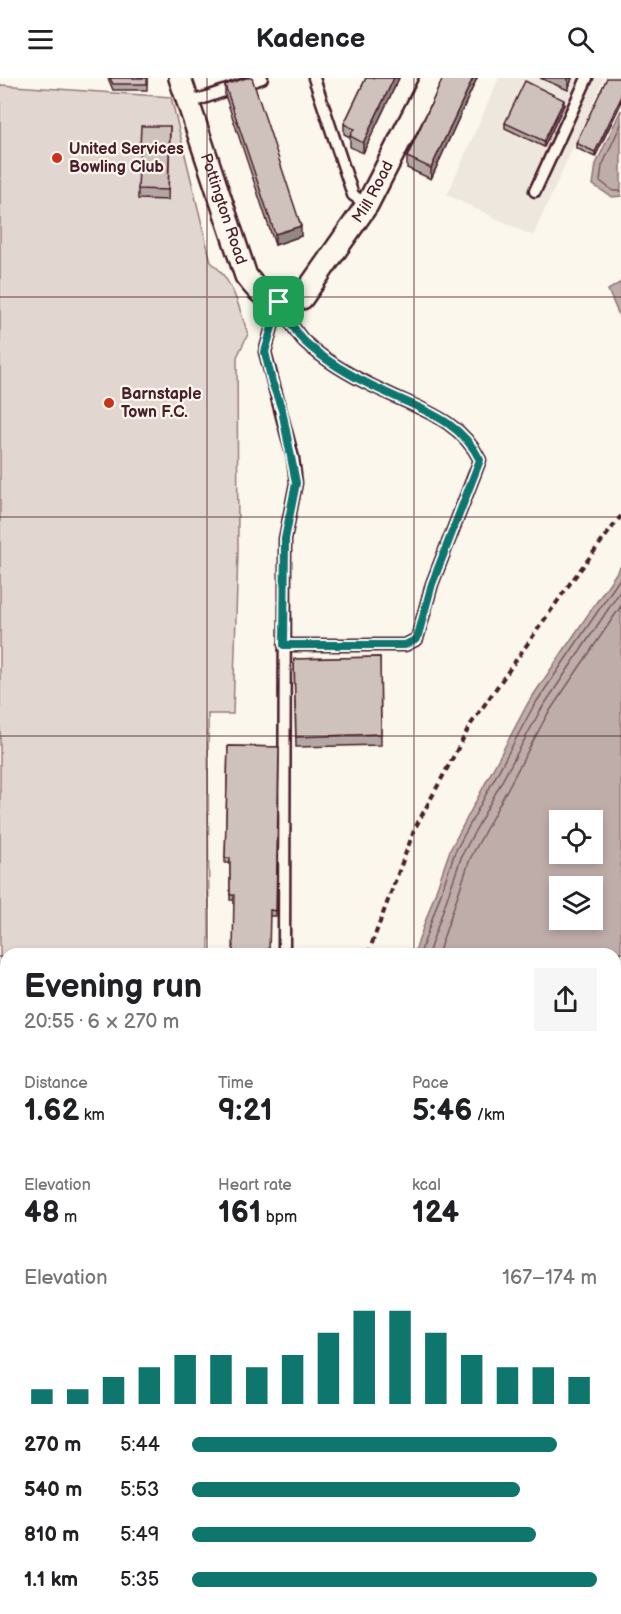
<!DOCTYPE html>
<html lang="en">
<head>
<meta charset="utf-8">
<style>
  :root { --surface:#fff; --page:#f6f6f6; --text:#202124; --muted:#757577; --accent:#0f766e }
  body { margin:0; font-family:"Balsamiq Sans",sans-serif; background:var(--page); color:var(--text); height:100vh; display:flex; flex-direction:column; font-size:22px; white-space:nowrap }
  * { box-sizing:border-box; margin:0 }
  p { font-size:20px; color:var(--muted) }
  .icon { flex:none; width:33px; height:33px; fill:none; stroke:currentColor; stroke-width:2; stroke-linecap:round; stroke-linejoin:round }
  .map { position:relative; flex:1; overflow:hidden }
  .drawer { position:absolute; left:0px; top:870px; width:621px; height:666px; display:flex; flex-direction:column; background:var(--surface); border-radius:18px 18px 0 0; box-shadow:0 3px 9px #0003 }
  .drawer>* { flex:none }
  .tools { position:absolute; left:549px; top:732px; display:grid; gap:12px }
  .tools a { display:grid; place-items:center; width:54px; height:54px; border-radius:0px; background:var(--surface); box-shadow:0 3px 9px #0003; font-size:30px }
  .pin { position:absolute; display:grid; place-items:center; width:51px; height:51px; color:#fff; margin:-26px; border-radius:12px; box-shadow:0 3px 9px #0006 }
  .round { display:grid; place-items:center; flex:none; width:63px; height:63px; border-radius:0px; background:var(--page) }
  .overview { display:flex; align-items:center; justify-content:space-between; height:102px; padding:0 24px }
  h1 { font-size:33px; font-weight:600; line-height:45px }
  .figures { display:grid; grid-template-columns:repeat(3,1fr); gap:9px; height:102px; padding:6px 24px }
  .figures div { display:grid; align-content:center }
  .figures b { font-size:30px; font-weight:600 }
  .figures small { font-size:16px; font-weight:400 }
  .figures p { font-size:16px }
  .chart { height:168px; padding:12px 24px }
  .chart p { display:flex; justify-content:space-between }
  .chart svg { width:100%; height:108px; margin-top:6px; stroke:var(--accent); stroke-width:6 }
  ul { padding:0 24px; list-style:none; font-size:20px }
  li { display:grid; grid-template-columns:96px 72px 1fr; align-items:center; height:45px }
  li i { height:15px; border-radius:8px; background:var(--accent) }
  header { display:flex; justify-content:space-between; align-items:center; height:78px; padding:0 24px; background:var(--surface); font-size:27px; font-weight:600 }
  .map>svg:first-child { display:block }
  .built { fill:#eee7de }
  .green { fill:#e2d7d0; stroke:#967b7e; stroke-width:1.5 }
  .water { fill:#bfadaa; stroke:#907477; stroke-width:1.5; fill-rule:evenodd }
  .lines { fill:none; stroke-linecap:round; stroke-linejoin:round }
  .shore { stroke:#79585e; stroke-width:1.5 }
  .service-casing { stroke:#4a1f2b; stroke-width:15 }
  .minor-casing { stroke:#4a1f2b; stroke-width:26 }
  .primary-casing { stroke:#4a1f2b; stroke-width:38 }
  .path { stroke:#4a1f2b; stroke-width:4; stroke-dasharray:6 4.5; stroke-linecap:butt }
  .service { stroke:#fbf7ec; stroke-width:10 }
  .minor { stroke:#fbf7ec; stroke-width:21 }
  .primary { stroke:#fbf7ec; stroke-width:33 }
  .wall { fill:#b2a7a2; stroke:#4a1f2b; stroke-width:1.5 }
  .shaded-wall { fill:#918884; stroke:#4a1f2b; stroke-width:1.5 }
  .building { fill:#cfc2bc; stroke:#4a1f2b; stroke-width:1.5 }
  .route-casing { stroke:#fff; stroke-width:12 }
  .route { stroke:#0f766e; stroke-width:8 }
  .grid { fill:none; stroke:#4a1f2b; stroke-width:1.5; stroke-opacity:0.55 }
  .poi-dot { fill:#c8321e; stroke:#fbf7ec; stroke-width:2 }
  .labels { text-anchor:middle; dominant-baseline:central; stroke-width:4.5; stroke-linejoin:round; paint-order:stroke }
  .poi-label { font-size:16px; font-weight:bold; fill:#4a1f2b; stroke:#fbf7ec; text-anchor:start }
  .street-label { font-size:16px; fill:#4a1f2b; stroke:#fbf7ec }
</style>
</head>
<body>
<header><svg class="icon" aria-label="menu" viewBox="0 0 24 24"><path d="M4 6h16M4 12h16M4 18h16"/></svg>Kadence<svg class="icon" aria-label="search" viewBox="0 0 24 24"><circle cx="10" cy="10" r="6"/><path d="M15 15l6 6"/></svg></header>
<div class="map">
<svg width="621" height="1536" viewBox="0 0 621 1536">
  <rect width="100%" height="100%" fill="#fbf7ec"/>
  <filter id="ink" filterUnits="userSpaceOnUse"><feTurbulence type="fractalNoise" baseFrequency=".0167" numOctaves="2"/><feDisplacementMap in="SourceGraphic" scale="12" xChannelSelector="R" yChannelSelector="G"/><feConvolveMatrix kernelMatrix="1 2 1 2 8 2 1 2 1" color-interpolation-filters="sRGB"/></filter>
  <g filter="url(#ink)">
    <path class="built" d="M499,0H604L533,158L447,117Z"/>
    <path class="green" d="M0,7L171,19L211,184C233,202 239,229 248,256L237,279L238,473L233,636H208L209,876H6V1396L0,1395Z
      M0,1448H6V1530H154L151,1536H0Z
      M273,1530H303L301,1536H268Z"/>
    <path class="water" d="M621,32V118L612,119L593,107L596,86Z
      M621,204V242L608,212Z
      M621,488V1536H301L303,1530H615V876H414L450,772L528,625ZM560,742H592V776H560ZM560,808H592V842H560Z
      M33,1530H125L123,1536H26Z"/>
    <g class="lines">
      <path class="shore" d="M621,46L602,88L600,103L613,113H621
        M420,876L455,774L533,629L621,499
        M428,876L462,777L540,633L621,512
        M438,876L470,781L547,637L621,528"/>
      <defs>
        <path id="service" d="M314,0L353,117L367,127
          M189,25L262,0
          M535,113L587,0
          M279,224L265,274L293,380L296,405L285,461L284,876
          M279,224C286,236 294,253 304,263C324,282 355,300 381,312C419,331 460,341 480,382L432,506L417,561L405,567H284"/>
        <g id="minor">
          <path id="s1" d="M180,0L246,198C266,223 270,225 302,220L367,127L432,0"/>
        </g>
        <path id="primary" d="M615,1409H621
          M0,1420H6"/>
      </defs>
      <use href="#service" class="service-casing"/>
      <use href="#minor" class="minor-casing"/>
      <use href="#primary" class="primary-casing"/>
      <path class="path" d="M368,876L415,750L471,646L571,504L621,438
        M180,1536L183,1530"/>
      <use href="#service" class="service"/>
      <use href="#minor" class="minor"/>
      <use href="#primary" class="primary"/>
    </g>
    <path class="wall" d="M108,0H147V12H113Z
      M366,0H399L363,75L350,69V59L344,56V46Z
      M443,0H477L431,101L407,90V79Z
      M540,0H572L568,12Z
      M621,0V25L595,79L576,70V65Z
      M225,7L301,158L275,167L225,17Z
      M564,27L544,69L505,50V45Z
      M170,48L168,122L138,121V111Z
      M380,579L381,667L296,669L294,581Z
      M228,668L279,669L276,838H270L234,822H230V785H225Z"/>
    <path class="shaded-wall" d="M394,0H399L363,75V65Z
      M473,0H477L431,101V90Z
      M568,0H572L568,12Z
      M621,20V25L595,79V74Z
      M564,22V27L544,69V63Z
      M301,148V158L275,167V156Z"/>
    <path class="building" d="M110,0H147V6H113Z
      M246,0H252L301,148L275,156L225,7Z
      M366,0H394L363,65L350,58L354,51L344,46Z
      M443,0H473L431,90L407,79Z
      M607,0H621V20L595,74L576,65Z
      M525,3L564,22L544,63L505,45Z
      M141,48H170L168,112L138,111Z
      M380,579L381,656L296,659L294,581Z
      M228,668L279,669L276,833L270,832L269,876H233L234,817H230V780H225Z"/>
  </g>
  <g class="lines" filter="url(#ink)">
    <defs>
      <path id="route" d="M279,224C286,236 294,253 304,263C324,282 355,300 381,312C419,331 460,341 480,382L432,506L417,561L405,567H284L285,461L296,405L282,332L272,304L265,274Z"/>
    </defs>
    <use href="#route" class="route-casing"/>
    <use href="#route" class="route"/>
  </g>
  <path class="grid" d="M207,0V876M414,0V876M0,219H621M0,439H621M0,658H621M0,878H6M615,878H621M0,1097H6M615,1097H621M0,1317H6M615,1317H621M207,1530V1536M414,1530V1536"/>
  <g class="poi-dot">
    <circle cx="57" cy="80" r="6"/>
    <circle cx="109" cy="325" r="6"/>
  </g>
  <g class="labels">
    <g class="poi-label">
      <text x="69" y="71">United Services<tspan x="69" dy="18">Bowling Club</tspan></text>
      <text x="121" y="316">Barnstaple<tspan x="121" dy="18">Town F.C.</tspan></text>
    </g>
    <g class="street-label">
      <text stroke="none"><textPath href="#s1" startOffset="402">Mill Road</textPath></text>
      <text stroke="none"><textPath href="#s1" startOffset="138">Pottington Road</textPath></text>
    </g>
  </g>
</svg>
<div class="tools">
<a><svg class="icon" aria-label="locate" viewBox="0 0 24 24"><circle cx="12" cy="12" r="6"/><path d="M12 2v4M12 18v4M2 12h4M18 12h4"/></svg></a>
<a><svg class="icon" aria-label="layers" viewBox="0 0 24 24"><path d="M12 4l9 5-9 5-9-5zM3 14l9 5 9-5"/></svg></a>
</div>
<div class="pin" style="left:279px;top:224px;background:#1e9e55"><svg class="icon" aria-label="arrive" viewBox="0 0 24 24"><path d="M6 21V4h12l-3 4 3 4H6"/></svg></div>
<section class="drawer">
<div class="overview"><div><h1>Evening run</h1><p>20:55 · 6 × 270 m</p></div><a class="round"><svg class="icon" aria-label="share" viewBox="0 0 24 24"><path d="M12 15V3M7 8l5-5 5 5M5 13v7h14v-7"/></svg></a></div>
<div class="figures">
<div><p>Distance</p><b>1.62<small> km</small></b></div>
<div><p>Time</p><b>9:21</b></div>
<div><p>Pace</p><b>5:46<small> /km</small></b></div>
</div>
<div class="figures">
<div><p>Elevation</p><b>48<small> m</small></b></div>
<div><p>Heart rate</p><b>161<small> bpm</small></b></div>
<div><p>kcal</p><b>124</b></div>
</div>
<div class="chart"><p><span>Elevation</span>167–174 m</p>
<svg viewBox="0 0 160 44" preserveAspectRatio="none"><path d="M5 44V38M15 44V38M25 44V33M35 44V29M45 44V24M55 44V24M65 44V29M75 44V24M85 44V15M95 44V6M105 44V6M115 44V15M125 44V24M135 44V29M145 44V29M155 44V33"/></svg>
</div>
<ul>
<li><b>270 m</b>5:44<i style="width:90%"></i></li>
<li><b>540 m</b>5:53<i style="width:81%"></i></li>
<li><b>810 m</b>5:49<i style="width:85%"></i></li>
<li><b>1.1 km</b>5:35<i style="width:100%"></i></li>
</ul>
</section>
</div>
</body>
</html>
